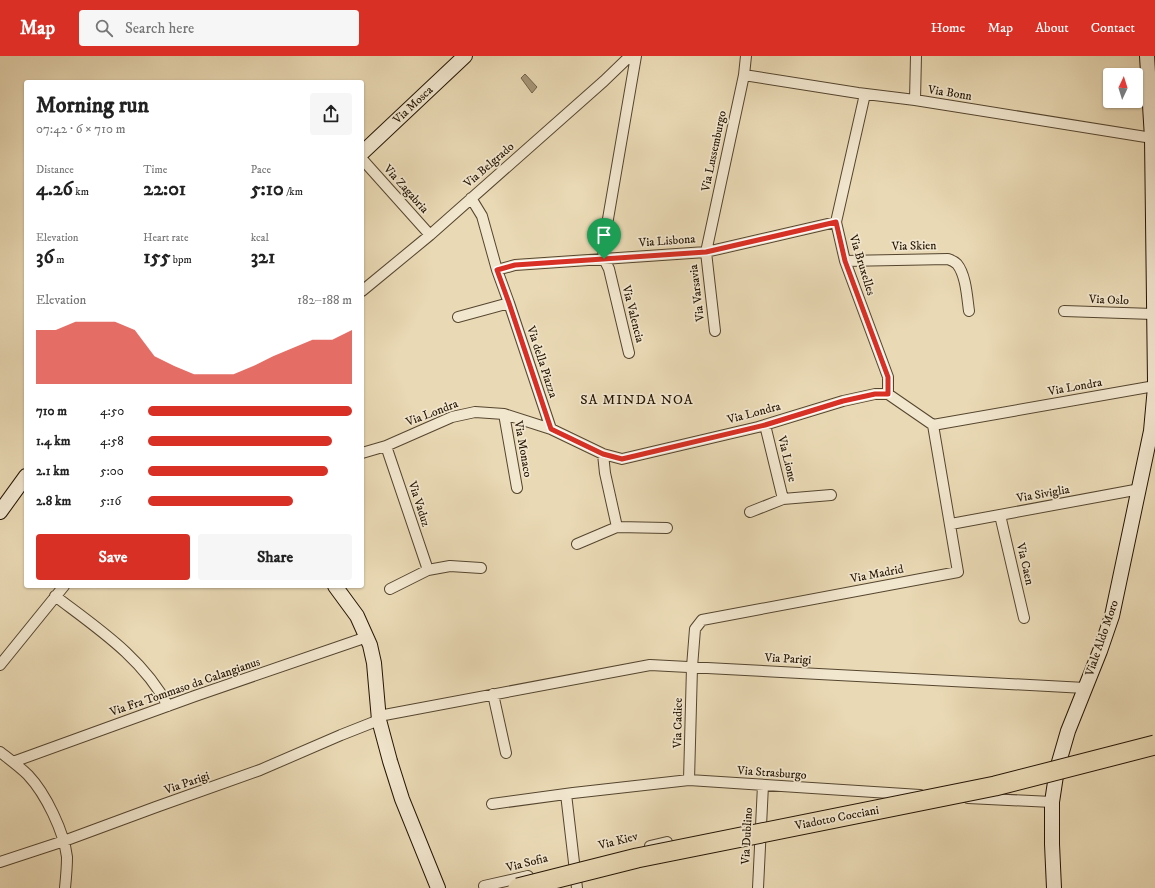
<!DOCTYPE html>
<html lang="en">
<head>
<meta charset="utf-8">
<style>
  :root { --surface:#fff; --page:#f6f6f6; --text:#222; --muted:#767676; --accent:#d93025 }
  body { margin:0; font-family:"IM FELL DW Pica",serif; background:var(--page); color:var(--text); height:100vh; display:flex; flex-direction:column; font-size:15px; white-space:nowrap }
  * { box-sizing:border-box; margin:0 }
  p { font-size:13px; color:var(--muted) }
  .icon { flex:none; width:22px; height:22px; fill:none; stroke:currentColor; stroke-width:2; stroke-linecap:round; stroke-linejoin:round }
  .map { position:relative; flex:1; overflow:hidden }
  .drawer { position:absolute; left:24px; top:24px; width:340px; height:508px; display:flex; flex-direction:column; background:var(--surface); border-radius:4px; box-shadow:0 1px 3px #0004 }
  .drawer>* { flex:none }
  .needle { width:26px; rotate:4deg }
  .buttons { position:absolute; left:1103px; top:12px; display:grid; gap:8px }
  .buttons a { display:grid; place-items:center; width:40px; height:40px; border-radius:4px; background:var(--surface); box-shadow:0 1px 3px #0004; font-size:20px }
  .pin { position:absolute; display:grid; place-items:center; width:34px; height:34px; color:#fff; margin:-41px -17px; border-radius:50% 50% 50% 0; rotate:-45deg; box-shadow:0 0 4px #0007 }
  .pin .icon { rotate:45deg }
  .round { display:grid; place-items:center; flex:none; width:42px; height:42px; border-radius:4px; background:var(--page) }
  .overview { display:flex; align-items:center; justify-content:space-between; height:68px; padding:0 12px }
  h1 { font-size:22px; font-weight:700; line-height:30px }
  .metrics { display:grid; grid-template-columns:repeat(3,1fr); gap:6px; height:68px; padding:4px 12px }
  .metrics div { display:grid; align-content:center }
  .metrics b { font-size:20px; font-weight:700 }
  .metrics small { font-size:11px; font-weight:400 }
  .metrics p { font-size:11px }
  .chart { height:112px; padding:8px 12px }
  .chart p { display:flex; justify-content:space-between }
  .chart svg { width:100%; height:72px; margin-top:4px; fill:var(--accent); opacity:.7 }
  .action { display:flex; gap:8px; margin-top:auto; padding:8px 12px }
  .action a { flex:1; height:46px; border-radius:4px; background:var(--accent); color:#fff; font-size:16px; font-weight:700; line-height:46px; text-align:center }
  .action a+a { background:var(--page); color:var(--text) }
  ul { padding:0 12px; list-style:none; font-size:13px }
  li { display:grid; grid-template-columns:64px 48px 1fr; align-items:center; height:30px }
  li i { height:10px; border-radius:5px; background:var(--accent) }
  header { display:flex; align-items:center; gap:24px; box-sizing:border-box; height:56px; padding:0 20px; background:var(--accent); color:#fff }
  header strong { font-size:19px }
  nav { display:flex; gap:22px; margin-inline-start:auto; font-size:14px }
  .search { width:280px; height:36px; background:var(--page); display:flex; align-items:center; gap:10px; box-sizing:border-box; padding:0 14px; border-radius:4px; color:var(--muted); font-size:15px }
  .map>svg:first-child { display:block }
  .water { fill:#a69678; stroke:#726249 }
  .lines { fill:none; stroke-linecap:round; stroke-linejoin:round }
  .street-casing { stroke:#55452f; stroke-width:12 }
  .secondary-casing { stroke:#241403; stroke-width:16 }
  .street { stroke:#f1e6ce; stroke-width:10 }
  .secondary { stroke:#f1e6ce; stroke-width:14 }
  .highway-bridge-casing { stroke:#241403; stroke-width:21; stroke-linecap:butt }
  .highway-bridge { stroke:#e9d9b4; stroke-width:19 }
  .route-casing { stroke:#fff; stroke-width:8 }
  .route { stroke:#d93025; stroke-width:5 }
  .labels { text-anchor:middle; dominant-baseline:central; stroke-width:3.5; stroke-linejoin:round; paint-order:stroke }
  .street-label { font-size:12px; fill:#241403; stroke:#f1e6ce }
  .quarter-label { font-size:14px; letter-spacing:1px; fill:#241403; stroke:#f1e6ce }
</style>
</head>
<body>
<header>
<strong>Map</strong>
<div class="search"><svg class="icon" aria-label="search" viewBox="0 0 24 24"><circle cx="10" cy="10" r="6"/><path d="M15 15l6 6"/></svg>Search here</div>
<nav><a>Home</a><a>Map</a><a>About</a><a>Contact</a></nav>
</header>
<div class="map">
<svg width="1155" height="832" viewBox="0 0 1155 832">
  <rect width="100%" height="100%" fill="#e9d9b4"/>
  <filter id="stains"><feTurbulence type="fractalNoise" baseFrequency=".005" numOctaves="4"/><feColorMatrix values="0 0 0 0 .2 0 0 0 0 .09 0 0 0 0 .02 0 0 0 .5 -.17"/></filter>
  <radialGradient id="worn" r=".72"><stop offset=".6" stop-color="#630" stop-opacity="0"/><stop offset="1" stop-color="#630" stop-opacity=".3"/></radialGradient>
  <path class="water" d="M525,18L537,31L532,37L521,22Z"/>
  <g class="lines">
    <defs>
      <path id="street" d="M744,19L858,37L915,44L1152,82
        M865,38L836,166L845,205L888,321V338
        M915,44L916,0
        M362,103L430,179
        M471,142L482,160L497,214L509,247L551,373
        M845,205L948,203C951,204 955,206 957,208C966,219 967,241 969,255
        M497,214L515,209L706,196L836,166
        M362,235L430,179L604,25L630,0
        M1064,255L1153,258
        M458,261L509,247
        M715,275L706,196L744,19L746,0
        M629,297L609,213L604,203L603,192L636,0
        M504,358L517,432
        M765,369L783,443
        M386,390L428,514L390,533
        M362,397L386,390L452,361L475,356L504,358L551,373L603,398L622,403L758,371L843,345L875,338H888L933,369L1155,330
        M603,398L605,417L617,471
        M750,456L783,443L831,439
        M1000,459L1024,562
        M951,468L1140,433
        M577,488L617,471L667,472
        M428,514L450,510L481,512
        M55,540C97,572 143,602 168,650
        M0,609L64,530
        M493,638L506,697
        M379,660L650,609L1085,632
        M0,696C9,703 20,711 28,719C46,738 64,776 67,801C67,811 66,822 65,832
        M13,706L195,640L367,581
        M689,724L692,611L695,573L702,564L958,516L933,369
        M566,738L577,832
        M968,742L1052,746
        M492,748L573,737L689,724L920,739
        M650,790L667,786
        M0,806L64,785L156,751L260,714L341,679L379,664
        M484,830L528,820
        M758,832L763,729"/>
      <path id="secondary" d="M1147,0L1152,82L1155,326
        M362,97L465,0
        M0,456L26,420
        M335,530L357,560L370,589L374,607L379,664L390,705L402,743L438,832
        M1054,832L1052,788V746L1057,713L1068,675L1100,595L1112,560L1151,375L1155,331"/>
    </defs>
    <use href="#street" class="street-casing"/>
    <use href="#secondary" class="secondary-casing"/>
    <use href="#street" class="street"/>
    <use href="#secondary" class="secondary"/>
    <defs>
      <path id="highway-bridge" d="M518,832L637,802L995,730L1155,689"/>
    </defs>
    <use href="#highway-bridge" class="highway-bridge-casing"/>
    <use href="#highway-bridge" class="highway-bridge"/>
  </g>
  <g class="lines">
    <defs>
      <path id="route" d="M836,166L845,205L888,321V338H875L843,345L765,369L622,403L603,398L551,373L509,247L497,214L515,209L706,196Z"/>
    </defs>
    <use href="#route" class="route-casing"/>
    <use href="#route" class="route"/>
  </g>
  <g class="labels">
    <g class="street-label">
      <text transform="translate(950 37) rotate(9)">Via Bonn</text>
      <text transform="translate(413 49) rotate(-43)">Via Mosca</text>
      <text transform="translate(714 95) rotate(-78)">Via Lussemburgo</text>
      <text transform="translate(489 109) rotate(-41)">Via Belgrado</text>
      <text transform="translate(406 133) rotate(48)">Via Zagabria</text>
      <text transform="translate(667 185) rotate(-4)">Via Lisbona</text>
      <text transform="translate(914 190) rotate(-1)">Via Skien</text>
      <text transform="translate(862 209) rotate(73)">Via Bruxelles</text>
      <text transform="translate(697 237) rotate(-97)">Via Varsavia</text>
      <text transform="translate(1109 244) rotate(2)">Via Oslo</text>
      <text transform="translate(633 258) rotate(76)">Via Valencia</text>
      <text transform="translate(542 306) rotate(72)">Via della Piazza</text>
      <text transform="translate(1075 331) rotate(-10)">Via Londra</text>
      <text transform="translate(432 357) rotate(-21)">Via Londra</text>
      <text transform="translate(754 357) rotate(-15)">Via Londra</text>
      <text transform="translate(523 393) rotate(80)">Via Monaco</text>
      <text transform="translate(787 403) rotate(76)">Via Lione</text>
      <text transform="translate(1043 438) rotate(-10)">Via Siviglia</text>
      <text transform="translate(419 448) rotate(72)">Via Vaduz</text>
      <text transform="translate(1025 508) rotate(77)">Via Caen</text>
      <text transform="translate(877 518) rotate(-11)">Via Madrid</text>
      <text transform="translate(1102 582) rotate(-71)">Viale Aldo Moro</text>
      <text transform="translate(788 603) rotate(3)">Via Parigi</text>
      <text transform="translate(185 631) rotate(-19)">Via Fra Tommaso da Calangianus</text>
      <text transform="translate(678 667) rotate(-89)">Via Cadice</text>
      <text transform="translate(772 717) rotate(4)">Via Strasburgo</text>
      <text transform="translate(187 727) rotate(-19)">Via Parigi</text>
      <text transform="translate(837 762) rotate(-11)">Viadotto Cocciani</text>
      <text transform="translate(747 780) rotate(-87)">Via Dublino</text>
      <text transform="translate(618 785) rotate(-14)">Via Kiev</text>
      <text transform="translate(527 807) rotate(-14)">Via Sofia</text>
    </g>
    <g class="quarter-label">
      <text x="637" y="344">SA MINDA NOA</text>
    </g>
  </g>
  <rect width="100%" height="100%" filter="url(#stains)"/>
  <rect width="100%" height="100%" fill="url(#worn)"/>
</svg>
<div class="buttons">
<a><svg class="needle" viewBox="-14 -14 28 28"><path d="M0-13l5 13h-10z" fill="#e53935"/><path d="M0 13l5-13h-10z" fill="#767676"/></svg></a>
</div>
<div class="pin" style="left:604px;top:203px;background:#1e9e55"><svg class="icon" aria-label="arrive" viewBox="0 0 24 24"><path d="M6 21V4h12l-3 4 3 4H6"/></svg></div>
<section class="drawer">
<div class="overview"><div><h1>Morning run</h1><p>07:42 · 6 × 710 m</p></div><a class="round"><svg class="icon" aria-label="share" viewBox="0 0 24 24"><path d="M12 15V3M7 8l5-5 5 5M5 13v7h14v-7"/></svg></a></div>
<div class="metrics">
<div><p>Distance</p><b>4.26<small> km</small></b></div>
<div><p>Time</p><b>22:01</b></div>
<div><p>Pace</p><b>5:10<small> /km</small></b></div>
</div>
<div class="metrics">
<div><p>Elevation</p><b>36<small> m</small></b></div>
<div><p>Heart rate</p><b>155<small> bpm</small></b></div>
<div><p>kcal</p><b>321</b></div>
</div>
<div class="chart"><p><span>Elevation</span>182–188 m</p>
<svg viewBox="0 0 160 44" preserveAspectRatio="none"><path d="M0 44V11L10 11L20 6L30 6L40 6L50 11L60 27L70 33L80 38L90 38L100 38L110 33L120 27L130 22L140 17L150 17L160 11V44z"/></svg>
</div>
<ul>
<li><b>710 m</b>4:50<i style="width:100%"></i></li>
<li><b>1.4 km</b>4:58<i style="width:90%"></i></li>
<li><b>2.1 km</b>5:00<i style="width:88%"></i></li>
<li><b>2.8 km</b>5:16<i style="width:71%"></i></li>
</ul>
<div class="action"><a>Save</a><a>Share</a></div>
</section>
</div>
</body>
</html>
